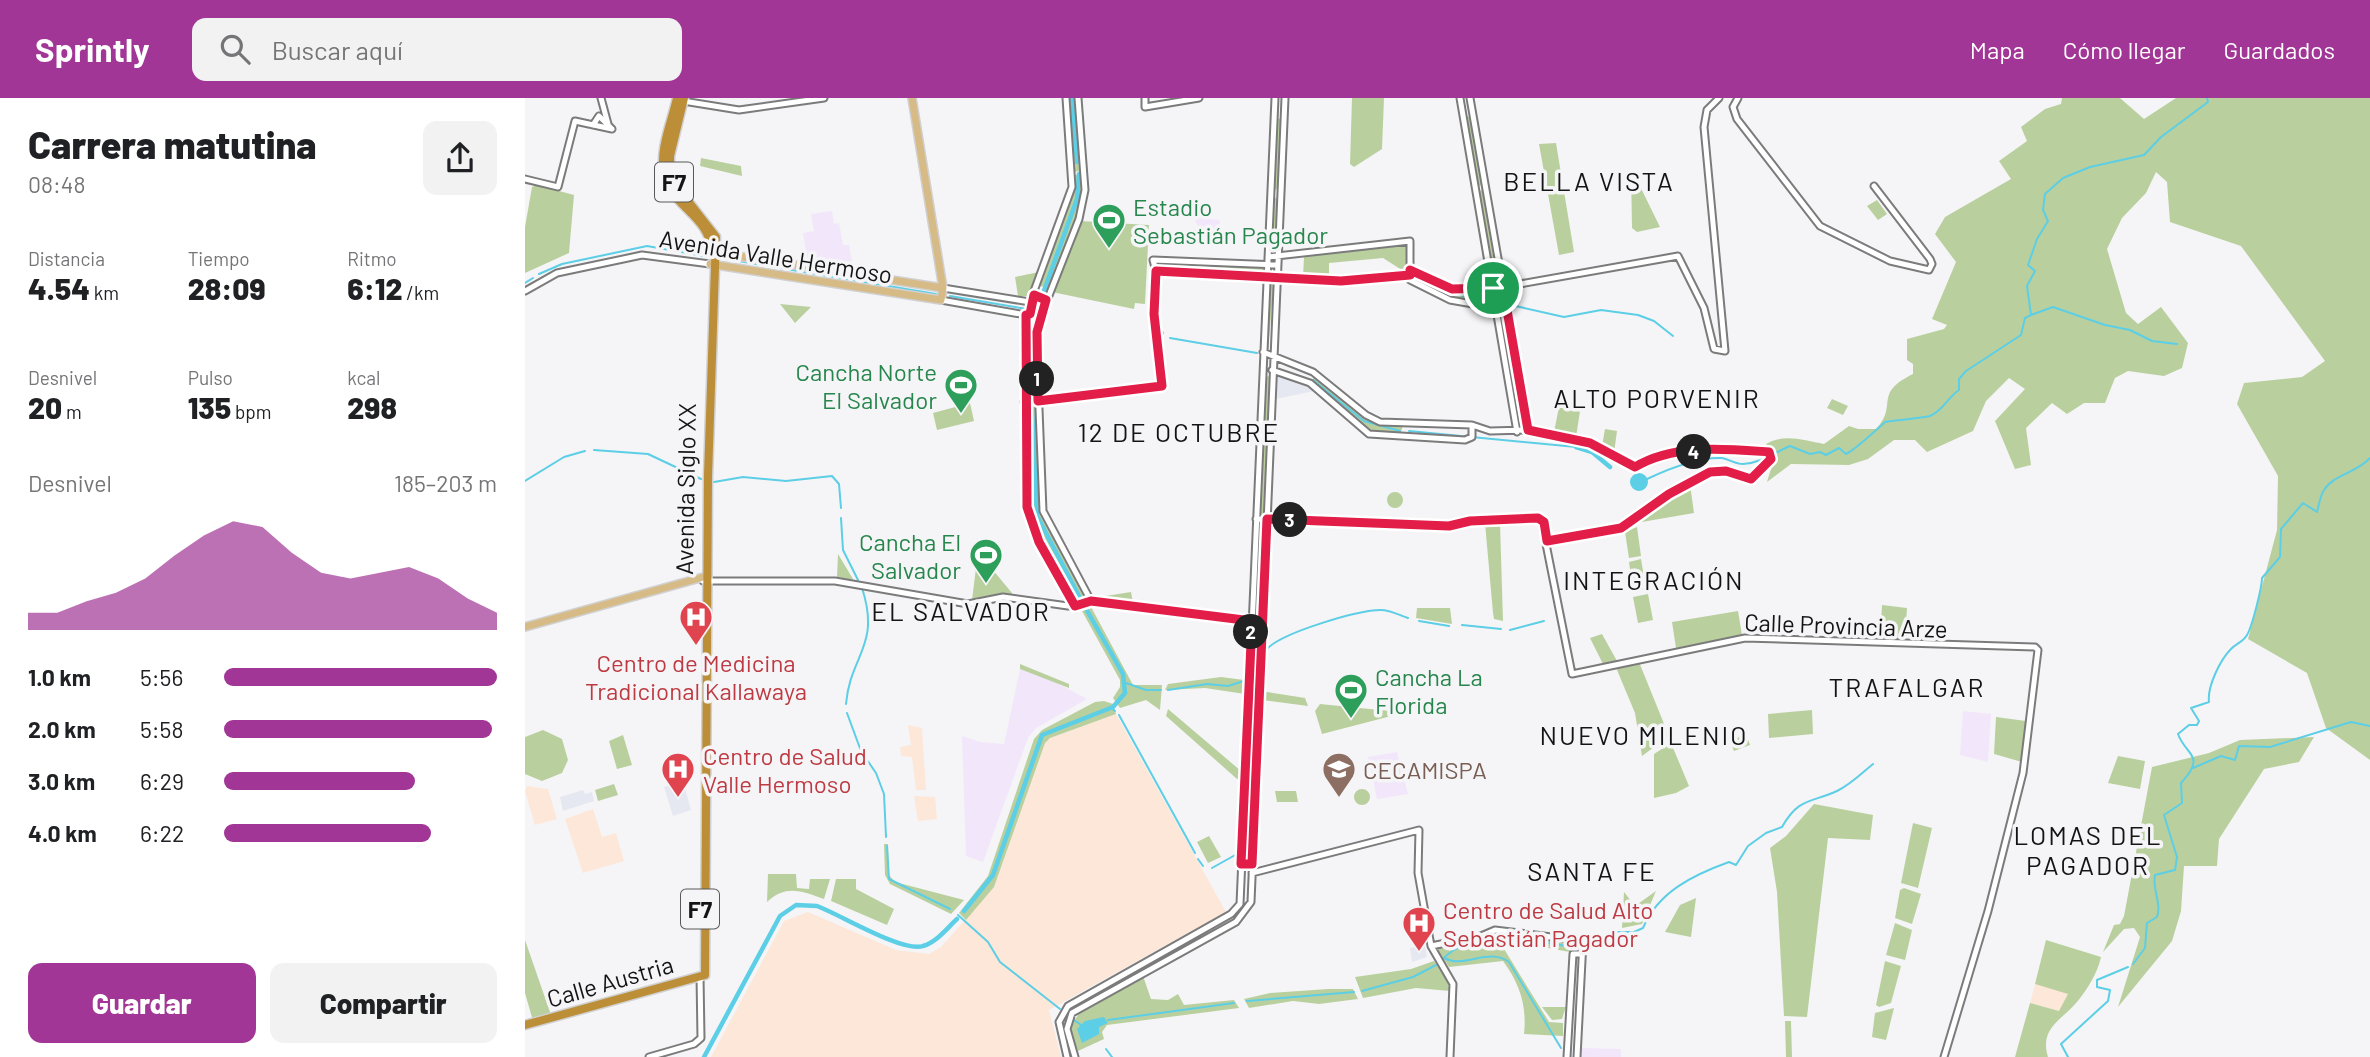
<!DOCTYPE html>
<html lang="es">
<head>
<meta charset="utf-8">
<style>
  :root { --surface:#fff; --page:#f2f2f2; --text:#202124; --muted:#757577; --accent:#a23696 }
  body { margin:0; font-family:Barlow,sans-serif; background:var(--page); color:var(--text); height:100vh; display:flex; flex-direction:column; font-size:26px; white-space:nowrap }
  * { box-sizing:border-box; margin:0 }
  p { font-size:23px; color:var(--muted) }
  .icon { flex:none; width:38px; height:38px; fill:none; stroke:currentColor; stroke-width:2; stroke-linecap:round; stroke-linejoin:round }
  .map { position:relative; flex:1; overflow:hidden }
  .details { display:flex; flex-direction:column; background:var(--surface); width:525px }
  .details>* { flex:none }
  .pin { position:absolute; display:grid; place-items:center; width:60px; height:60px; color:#fff; margin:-30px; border:4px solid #fff; border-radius:50%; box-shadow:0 2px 7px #0007 }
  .km { position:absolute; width:35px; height:35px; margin:-18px; border-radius:50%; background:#222; color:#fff; font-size:19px; line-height:35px; text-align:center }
  .round { display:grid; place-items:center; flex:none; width:74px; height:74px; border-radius:14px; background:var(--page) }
  .summary { display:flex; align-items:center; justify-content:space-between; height:119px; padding:0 28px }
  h1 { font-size:38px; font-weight:800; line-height:52px }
  .metrics { display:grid; grid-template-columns:repeat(3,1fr); gap:10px; height:119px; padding:7px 28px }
  .metrics div { display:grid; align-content:center }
  .metrics b { font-size:30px; font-weight:800 }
  .metrics small { font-size:19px; font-weight:400 }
  .metrics p { font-size:19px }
  .chart { height:196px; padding:14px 28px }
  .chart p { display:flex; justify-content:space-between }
  .chart svg { width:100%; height:126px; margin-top:7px; fill:var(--accent); opacity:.7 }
  .action { display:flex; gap:14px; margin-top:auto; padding:14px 28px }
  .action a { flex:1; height:80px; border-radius:14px; background:var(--accent); color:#fff; font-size:28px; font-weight:800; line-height:80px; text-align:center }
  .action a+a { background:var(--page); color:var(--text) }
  ul { padding:0 28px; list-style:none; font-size:23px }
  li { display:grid; grid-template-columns:112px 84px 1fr; align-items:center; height:52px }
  li i { height:18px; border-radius:9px; background:var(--accent) }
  header { display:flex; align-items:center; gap:42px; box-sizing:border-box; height:98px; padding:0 35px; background:var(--accent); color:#fff }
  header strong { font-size:33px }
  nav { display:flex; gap:38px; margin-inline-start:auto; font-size:24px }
  .search { width:490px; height:63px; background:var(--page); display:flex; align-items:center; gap:18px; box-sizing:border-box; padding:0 24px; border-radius:14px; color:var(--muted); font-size:26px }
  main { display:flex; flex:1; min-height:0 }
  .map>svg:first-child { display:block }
  .built { fill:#e6e8f1 }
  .industrial { fill:#fde7d9 }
  .education { fill:#f2e6fb }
  .green { fill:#b9d09e }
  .water { fill:#5ccee5 }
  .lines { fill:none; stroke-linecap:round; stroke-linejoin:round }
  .stream { stroke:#5ccee5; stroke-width:2 }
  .canal { stroke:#5ccee5; stroke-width:4.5 }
  .minor-casing { stroke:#7b7b7c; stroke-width:9 }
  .major-casing { stroke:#d0d0d0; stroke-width:10 }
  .highway-casing { stroke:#d0d0d0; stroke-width:11 }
  .minor { stroke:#fff; stroke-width:5 }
  .major { stroke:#d7bb87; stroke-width:7 }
  .highway { stroke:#bc8e37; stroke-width:8 }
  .route-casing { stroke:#fff; stroke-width:14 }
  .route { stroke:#e11d48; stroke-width:9 }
  .labels { text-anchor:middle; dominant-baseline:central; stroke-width:7; stroke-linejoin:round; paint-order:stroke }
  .shield { fill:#f5f5f7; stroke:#585859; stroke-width:2 }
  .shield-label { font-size:23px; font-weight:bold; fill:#141415 }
  .leisure-label { font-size:24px; fill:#27864d; stroke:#f5f5f7; text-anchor:start }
  .street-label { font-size:24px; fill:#141415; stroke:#f5f5f7 }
  .health-label { font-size:24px; fill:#be3a42; stroke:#f5f5f7; text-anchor:start }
  .education-label { font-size:24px; fill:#785e54; stroke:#f5f5f7; text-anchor:start }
  .neighbourhood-label { font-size:26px; letter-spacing:2px; fill:#141415; stroke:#f5f5f7 }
</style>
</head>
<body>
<header>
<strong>Sprintly</strong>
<div class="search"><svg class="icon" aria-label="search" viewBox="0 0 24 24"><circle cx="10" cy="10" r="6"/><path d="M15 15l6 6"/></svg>Buscar aquí</div>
<nav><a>Mapa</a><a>Cómo llegar</a><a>Guardados</a></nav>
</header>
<main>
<section class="details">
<div class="summary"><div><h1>Carrera matutina</h1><p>08:48</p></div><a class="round"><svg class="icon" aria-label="share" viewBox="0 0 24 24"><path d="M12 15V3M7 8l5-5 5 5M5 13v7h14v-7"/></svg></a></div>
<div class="metrics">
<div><p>Distancia</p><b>4.54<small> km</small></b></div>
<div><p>Tiempo</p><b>28:09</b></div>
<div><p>Ritmo</p><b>6:12<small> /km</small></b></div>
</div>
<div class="metrics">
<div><p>Desnivel</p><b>20<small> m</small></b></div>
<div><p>Pulso</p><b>135<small> bpm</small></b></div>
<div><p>kcal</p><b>298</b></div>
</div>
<div class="chart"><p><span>Desnivel</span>185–203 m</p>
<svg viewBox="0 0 160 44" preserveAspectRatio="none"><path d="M0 44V38L10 38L20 34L30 31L40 26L50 18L60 11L70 6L80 8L90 17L100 24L110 26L120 24L130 22L140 26L150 33L160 38V44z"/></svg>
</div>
<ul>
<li><b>1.0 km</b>5:56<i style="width:100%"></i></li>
<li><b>2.0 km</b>5:58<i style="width:98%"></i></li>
<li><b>3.0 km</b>6:29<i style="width:70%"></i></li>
<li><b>4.0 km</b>6:22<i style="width:76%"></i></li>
</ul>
<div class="action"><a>Guardar</a><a>Compartir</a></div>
</section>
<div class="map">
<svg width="1845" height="959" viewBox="0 0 1845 959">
  <rect width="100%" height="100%" fill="#f5f5f7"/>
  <path class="built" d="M752,276L780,285L789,293L751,301Z
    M158,683L166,712L148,718L139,689Z
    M58,692L60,696L67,694L69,703L38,713L35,699Z
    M900,848L902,859L887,864L885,850Z"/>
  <path class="industrial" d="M591,616L701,814L524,912L536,959H186L259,823L283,814L371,852L404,856L416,849L469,789L520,645L525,640Z
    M383,627L397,630L401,692H391L387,659L376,658L375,649L386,647Z
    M2,688L23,691L32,721L10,727L0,693Z
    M389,698L410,699L412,721L393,723Z
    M68,711L77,739L91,735L99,763L58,775L40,721Z
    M1510,886L1544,895L1535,913L1505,905Z"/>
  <path class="education" d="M307,113L309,126L314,125L318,147H324L328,170L285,163L282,160L278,135L289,133L286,116Z
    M674,120L695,122L693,137L678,141L670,122Z
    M495,571L523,580L562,601L511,630L503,640L458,764L441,758L437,638L455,644L479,646Z
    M1438,613L1466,616L1463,664L1435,657Z
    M872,654L883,696L852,701L843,659Z
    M1056,950L1096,951V959H1056Z"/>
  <path class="green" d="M542,0H550L556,73L548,74Z
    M827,0H859L857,51L829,69L825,66Z
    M1537,0H1595L1619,21L1651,0H1845V662L1801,630L1782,575L1723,541L1752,432L1753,378L1712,306L1719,285L1777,279L1800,263L1716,148L1645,124L1642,84L1631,74L1621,95L1597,120L1582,151L1601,215L1613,226L1636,209L1663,245L1657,270L1639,278L1603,273L1590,280L1580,305H1559L1542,316L1527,305L1501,330L1506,367L1490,371L1470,323L1500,291L1484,280L1461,303L1448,333L1402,354L1390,342H1369L1343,361L1324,367L1266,366L1242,384L1249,361L1241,346C1259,335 1280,343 1299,346L1324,328L1333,331H1351C1374,307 1347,296 1388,276V266L1382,262V241L1419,231L1422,227L1407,221L1431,164L1410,136L1420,119L1486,81L1474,63L1502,43L1496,29L1520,11L1536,6Z
    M944,18L957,85L955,88L952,86L941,20Z
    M754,20L757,23L754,89L750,92L751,23Z
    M1031,45L1049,154L1034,157L1014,46Z
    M176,60L216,68L217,78L175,68Z
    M1106,75L1109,76L1135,129L1112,134L1107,130Z
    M557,76C561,114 537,155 523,190L515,188L549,93V77Z
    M12,87L49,97L44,155L0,175V129L7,89Z
    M958,92L959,94L979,205L973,202L954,93Z
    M750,99L753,102L747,157L748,102Z
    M1352,102L1362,116L1353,122L1342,108Z
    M555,123L624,127L620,206L610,205L609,211L527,194Z
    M879,146L882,149L880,174L858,160L804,165V179H778L779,159Z
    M635,164L736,169L739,172L736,175L635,170L632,167Z
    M514,174L504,198H493L490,179Z
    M886,176L924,192H963L967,208L927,200L886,180Z
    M744,181L749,183L743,253H741Z
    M512,200L519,203L510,231V301L503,302V222Z
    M255,206L286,209L270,225Z
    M975,212L980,214L991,291L988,289Z
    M743,278L745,279L739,418L734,417L740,281Z
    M790,278L855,326L878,328L875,336L845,335L786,284Z
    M1307,301L1323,308L1318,317L1302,310Z
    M1035,304L1056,307L1051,339L1029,334Z
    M445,305L449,323L412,332L408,315Z
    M503,307H511L516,414L560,495L554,503L551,502L516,441L505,411Z
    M1080,331L1092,333L1089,355L1077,348Z
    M1165,386L1169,415L1111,425Z
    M862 402a8 8 0 1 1 16 0a8 8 0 1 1-16 0Z
    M960,425H975L978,523L969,521L968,515Z
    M1112,429L1116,458L1104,460L1100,434Z
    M735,437L738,440L735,517L731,519Z
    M453,454L487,495V497L447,502Z
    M313,456L328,481V482L312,479Z
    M1116,461L1121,491L1108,493L1104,464Z
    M606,494L608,505L573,500L574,499Z
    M1123,496L1128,522L1113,525L1108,499Z
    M561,506L565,507L608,587H637L635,612L621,602L595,610L588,600L595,589V582L557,513L556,509Z
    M1357,507L1382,510L1380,543H1355Z
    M892,510H925L927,526L891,520Z
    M1213,513L1217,537L1151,550L1147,524Z
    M1077,536L1092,563L1078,566L1065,540Z
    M1114,564L1144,638L1117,658L1110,615L1092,572L1094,568Z
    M495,566L544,586V590L495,571Z
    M696,579L719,582L720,596L680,590L640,592L643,586Z
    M736,593L780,600L783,608L738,602Z
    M579,603L588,606L591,616L525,640L520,645L469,789L441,822L434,815L463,778L509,641L517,632L570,604Z
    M729,603L731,606L729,671L725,673L726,606Z
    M795,606L865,613L870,617L797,636L790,613Z
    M643,611L716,673V681H712L641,618Z
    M1287,612L1288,636L1244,640L1243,616Z
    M1471,619L1501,623L1497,664L1469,656Z
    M18,632L37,641L43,662L37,675L17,683L0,676V639Z
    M1221,636L1225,647L1209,653L1205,643Z
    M98,637L107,667L92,671L84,643Z
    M1789,639L1774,664L1739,671L1694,741L1692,768H1659L1656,813L1647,843L1593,909L1615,839L1609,830L1599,831L1578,854L1589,827L1595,826L1599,818L1627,669L1684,655L1715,642Z
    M1146,645L1164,688L1151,695L1129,700V656Z
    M1593,658L1620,663L1615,691L1583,685Z
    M89,686L93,697L73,703L70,692Z
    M829 699a8 8 0 1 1 16 0a8 8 0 1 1-16 0Z
    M724,692L727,695L724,758L720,761Z
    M750,693H771L773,704H752Z
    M1289,706L1348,717L1345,742L1303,740L1282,919L1259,918L1252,794L1245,750L1261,738Z
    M1388,725L1407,730L1393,790L1376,785Z
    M684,738L696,759L683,765L672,744Z
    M359,746H363L364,777L370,784L439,802L426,816L365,786L360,777Z
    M243,776H271L272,790L284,791L285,781H305L299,801C277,793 261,786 242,804Z
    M311,781H331V791L369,811L362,827L306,803Z
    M1379,790L1396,796L1387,826L1370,820L1375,792Z
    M1131,793L1117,826L1097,830L1099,794L1110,808Z
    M1171,800L1166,839L1140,834L1155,807Z
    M1370,825L1387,832L1380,862L1361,857Z
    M969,836L1053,844V851L1045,854L983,843L976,846L1024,924L1038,925V938L999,936C1002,908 995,886 978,863L924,869L911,849Z
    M0,842L26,917L8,923L0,895Z
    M1521,842L1576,859C1573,874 1562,892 1552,904C1537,922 1514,930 1523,959H1490L1505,905L1534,913L1543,896L1510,886Z
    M909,863L923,882L925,893L891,890L838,900L830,879L886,871Z
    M1360,863L1376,868L1366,905L1354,909L1351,907Z
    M618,878L626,901L643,902L653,896L659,907L709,902L714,910L582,927L577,934L579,941L553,953L545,930L556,912Z
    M803,891H828L833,901L794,906L768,903L724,910L719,901L745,895Z
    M1017,909H1041L1037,921L1027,922Z
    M1369,910L1361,942L1347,939L1350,915Z
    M1260,923H1266L1267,959H1261Z"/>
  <path class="water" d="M1105 384a9 9 0 1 1 18 0a9 9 0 1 1-18 0Z
    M579,919L583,925L574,929V936L557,945L552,931L560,923Z"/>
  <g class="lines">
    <path class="stream" d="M195,160L411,196
      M14,176L37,166L122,148L179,158
      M889,179L921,194L966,204
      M0,185L8,180
      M425,198L502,211
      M986,207L1039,219L1076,212L1113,217L1129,223L1148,238
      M1506,217L1528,209L1580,227L1605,232L1627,243L1652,246
      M634,228L638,235
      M645,240L732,255
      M788,282L839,323L875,333
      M884,333L1051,349
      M69,352L123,356L176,381
      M1122,381C1143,371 1173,359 1197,360C1204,361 1210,366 1218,366C1236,365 1249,355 1265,348L1285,356L1295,354L1301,357L1314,350L1321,356C1331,351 1351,332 1360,324C1367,323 1402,319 1405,318C1418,313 1423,299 1434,292V281L1441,273L1496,237L1500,220L1506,217L1502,188L1510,173L1503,167L1512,141L1523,123L1518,112L1520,96L1538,80L1565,69L1619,57L1636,39L1683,4L1682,0
      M0,383L39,359L60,353
      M189,384L218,379L261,383L307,378L314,386L316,410
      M316,420L318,452L333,482
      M894,523L924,528
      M937,527L976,531
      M985,532L1019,523
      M741,552C755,535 833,512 856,512C865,512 874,517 883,520
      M601,585L621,592H636
      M643,592L682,586L703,588L719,583
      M321,606C325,557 356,548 337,490
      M586,610L590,613
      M322,615L336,653L351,675L359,696L361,739
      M594,617L670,755
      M1668,670L1696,658L1710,662L1714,648L1745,649L1826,624L1845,628
      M362,748L364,781L425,811
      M673,761L678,768
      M687,770L712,756
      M433,817L463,844L475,864L535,911
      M1060,846L1087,834H1109L1118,830C1133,794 1168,777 1204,764L1211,767L1223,748L1241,735L1257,729C1274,699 1286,705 1312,693C1325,687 1337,675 1348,666
      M1608,866L1620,850L1622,825L1632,819C1637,806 1627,792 1630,777L1650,772L1652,759L1639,717L1657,705L1656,685C1682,657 1661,658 1653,636L1664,627H1672L1674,623L1666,610L1684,604C1682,589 1695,562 1706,551C1712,545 1718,544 1722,537C1727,529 1737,489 1737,480L1755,459L1756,431L1778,405L1792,414C1794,407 1795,398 1799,392C1809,376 1832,375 1845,360
      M837,893L888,879L911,867
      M722,903L829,894
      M549,922L556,927
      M583,922L709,905
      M1036,950L984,864C963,849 939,871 919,860C949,829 1012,844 1050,849
      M581,951L587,959
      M1543,959L1536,946L1583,903L1585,892L1572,889V882L1603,869"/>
    <path class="canal" d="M547,0L552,64
      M507,299V226L552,101L554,76
      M507,311L512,418L556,502
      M1051,349L1067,354L1085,369
      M439,813L468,777L517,637L588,609L600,595L598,576L560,509
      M179,959L255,818L271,807L292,808C314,816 378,855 398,848C412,844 422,830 432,821"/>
    <defs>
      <path id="minor" d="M76,0L83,26
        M541,0L547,89L505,204L506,211L501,217L502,409L514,444L550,508
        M553,0L560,92L554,121L512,228V260L518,413L566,503
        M620,0V9L674,0
        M935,0L992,334
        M945,0L1003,332
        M1213,0L1208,9L1212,21L1295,128L1365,163L1404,172L1407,166L1405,161L1349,88
        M158,3L214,12L299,0
        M68,27L74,18L87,31
        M0,81L33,89L50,23L87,31
        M885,172L927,191L968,190
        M631,173L816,183L885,177V143L743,159
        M885,182L925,202L982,212
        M978,189L1153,158L1179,210L1189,251L1200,253L1179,29L1182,12L1194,0
        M418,190L505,204
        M0,193L32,175L117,157L185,166
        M416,202L501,217
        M738,254L788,274L841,317L855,324L947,327L965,333L1003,332L1055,341L1110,369C1149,346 1203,351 1244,354L1245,365L1226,381L1201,373L1185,374L1144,396L1096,430L1022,443
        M747,272L785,285L844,336L940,342L947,339V327
        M499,304L637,288L629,216L631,173L628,162L753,167
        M731,421L924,428L945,423L1016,421L1047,576L1220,540L1510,549L1513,552L1498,675L1463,813L1419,959
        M178,483H310L443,506L478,499L543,508L566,503L728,523
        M727,775L894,732L893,775L906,848L928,886L925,959
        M906,848L956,838L970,832L1058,843L1052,959
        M124,959L169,946L176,940L175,878
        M542,959L534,924L543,908L706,816L715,806L750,0
        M550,959L542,931L547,915L711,824L726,804L760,0
        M1042,959L1048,856H1057"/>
      <path id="major" d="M187,154L418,190
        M185,166L416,202L418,190L387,0
        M0,529L182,478"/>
      <path id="highway" d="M152,0C147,23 134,52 139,76C145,108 187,119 186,154
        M0,927L180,877L183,378L191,139L152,89L145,73V58L159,0"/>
    </defs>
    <use href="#minor" class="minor-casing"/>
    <use href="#major" class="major-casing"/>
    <use href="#highway" class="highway-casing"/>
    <use href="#minor" class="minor"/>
    <use href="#major" class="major"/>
    <use href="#highway" class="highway"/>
  </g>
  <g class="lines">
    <defs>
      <path id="route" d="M885,172L927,191L968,190L972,211L982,212L1003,332L1065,345L1110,369C1149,345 1203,351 1244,354L1246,361L1226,381L1201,373L1185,374L1144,396L1096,430L1022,443L1019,424L1013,420L945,423L924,428L742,421L727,766H716L727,523L566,503L550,508L514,444L502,409L501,217L505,216L509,197L521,202L512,234L513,303L637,288L629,216L631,173L816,183L885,177Z"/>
    </defs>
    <use href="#route" class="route-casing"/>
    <use href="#route" class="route"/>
  </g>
  <defs>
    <symbol id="stadium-pin" viewBox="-11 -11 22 30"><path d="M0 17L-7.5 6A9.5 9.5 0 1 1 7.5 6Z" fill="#2e9e5b" stroke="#f5f5f7"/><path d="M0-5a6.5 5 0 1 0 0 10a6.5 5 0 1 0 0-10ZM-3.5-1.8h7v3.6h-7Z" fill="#fff"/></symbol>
    <symbol id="hospital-pin" viewBox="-11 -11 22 30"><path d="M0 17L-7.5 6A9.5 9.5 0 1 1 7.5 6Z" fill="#e0444e" stroke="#f5f5f7"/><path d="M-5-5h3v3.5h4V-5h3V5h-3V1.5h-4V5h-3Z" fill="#fff"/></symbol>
    <symbol id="university-pin" viewBox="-11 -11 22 30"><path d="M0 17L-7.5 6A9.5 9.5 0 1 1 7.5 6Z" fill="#8d6e63" stroke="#f5f5f7"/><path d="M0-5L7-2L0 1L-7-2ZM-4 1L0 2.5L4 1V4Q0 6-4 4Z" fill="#fff"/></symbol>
  </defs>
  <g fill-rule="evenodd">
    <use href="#stadium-pin" x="565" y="103" width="38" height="52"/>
    <use href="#stadium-pin" x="417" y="268" width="38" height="52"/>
    <use href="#stadium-pin" x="442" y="438" width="38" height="52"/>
    <use href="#hospital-pin" x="152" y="500" width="38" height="52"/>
    <use href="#stadium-pin" x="807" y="573" width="38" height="52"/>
    <use href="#hospital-pin" x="134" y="652" width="38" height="52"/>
    <use href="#university-pin" x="795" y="652" width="38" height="52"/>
    <use href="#hospital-pin" x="875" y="806" width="38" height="52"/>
  </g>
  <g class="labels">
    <g class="shield">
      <rect x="130" y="64.5" width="38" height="39" rx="5"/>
      <rect x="156" y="791.5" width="38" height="39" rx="5"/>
    </g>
    <g class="shield-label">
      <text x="149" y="84">F7</text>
      <text x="175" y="811">F7</text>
    </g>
    <g class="leisure-label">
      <text x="608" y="108">Estadio<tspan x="608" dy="28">Sebastián Pagador</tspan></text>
      <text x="412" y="273" text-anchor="end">Cancha Norte<tspan x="412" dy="28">El Salvador</tspan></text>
      <text x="436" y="443" text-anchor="end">Cancha El<tspan x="436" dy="28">Salvador</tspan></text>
      <text x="850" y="578">Cancha La<tspan x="850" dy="28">Florida</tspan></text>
    </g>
    <g class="street-label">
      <text transform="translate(251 158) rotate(9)">Avenida Valle Hermoso</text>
      <text transform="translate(160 391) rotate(-89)">Avenida Siglo XX</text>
      <text transform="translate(1321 527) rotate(2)">Calle Provincia Arze</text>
      <text transform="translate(85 883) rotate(-16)">Calle Austria</text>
    </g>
    <g class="health-label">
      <text x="171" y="564" text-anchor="middle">Centro de Medicina<tspan x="171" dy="28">Tradicional Kallawaya</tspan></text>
      <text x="178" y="657">Centro de Salud<tspan x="178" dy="28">Valle Hermoso</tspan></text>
      <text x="918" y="811">Centro de Salud Alto<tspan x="918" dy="28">Sebastián Pagador</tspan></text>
    </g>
    <g class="education-label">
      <text x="838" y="671">CECAMISPA</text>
    </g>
    <g class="neighbourhood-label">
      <text x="1064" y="82">BELLA VISTA</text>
      <text x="1132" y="299">ALTO PORVENIR</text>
      <text x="654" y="333">12 DE OCTUBRE</text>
      <text x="1129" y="481">INTEGRACIÓN</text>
      <text x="436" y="512">EL SALVADOR</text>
      <text x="1382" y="588">TRAFALGAR</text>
      <text x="1119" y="636">NUEVO MILENIO</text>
      <text x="1563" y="736">LOMAS DEL<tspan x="1563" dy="30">PAGADOR</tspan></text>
      <text x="1067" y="772">SANTA FE</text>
    </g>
  </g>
</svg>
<div class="pin" style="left:968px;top:190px;background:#1e9e55"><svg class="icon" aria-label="arrive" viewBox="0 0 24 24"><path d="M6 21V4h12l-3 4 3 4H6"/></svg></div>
<b class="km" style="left:512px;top:281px">1</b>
<b class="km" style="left:726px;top:534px">2</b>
<b class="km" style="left:765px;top:422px">3</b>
<b class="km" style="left:1169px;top:354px">4</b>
</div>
</main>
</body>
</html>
